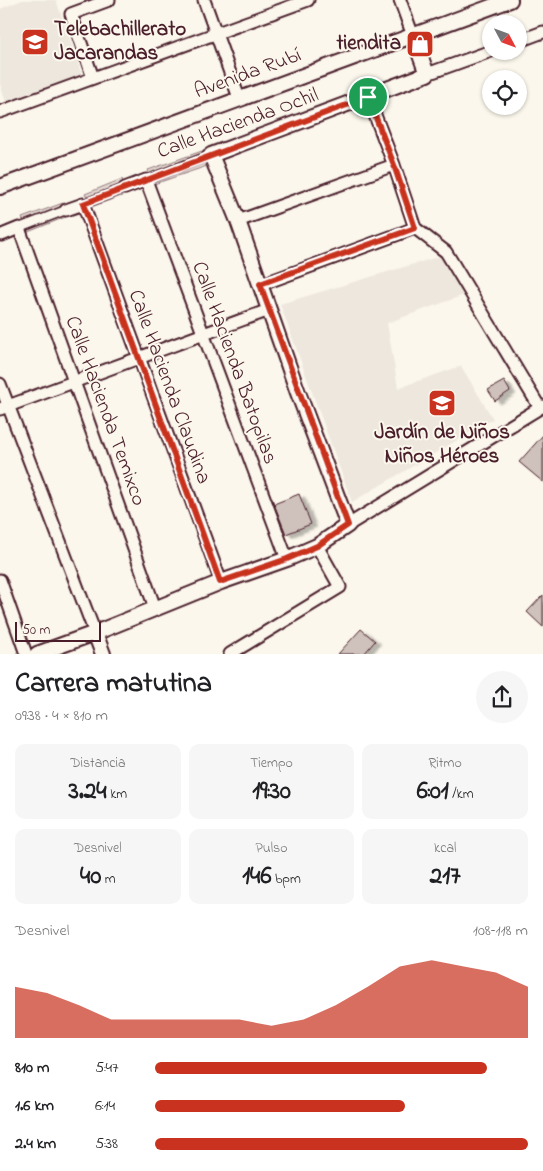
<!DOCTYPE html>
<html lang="es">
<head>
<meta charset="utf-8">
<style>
  :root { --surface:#fff; --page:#f6f6f6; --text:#202124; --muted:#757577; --accent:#c8321e }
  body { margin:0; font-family:"Indie Flower",sans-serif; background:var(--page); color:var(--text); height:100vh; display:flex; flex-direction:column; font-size:19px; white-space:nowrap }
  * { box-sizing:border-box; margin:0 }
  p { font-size:16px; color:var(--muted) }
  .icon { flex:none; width:28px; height:28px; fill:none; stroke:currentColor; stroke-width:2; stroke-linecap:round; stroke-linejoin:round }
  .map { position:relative; height:654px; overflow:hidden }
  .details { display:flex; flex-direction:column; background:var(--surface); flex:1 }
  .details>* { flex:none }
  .needle { width:32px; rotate:131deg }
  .tools { position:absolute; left:482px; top:15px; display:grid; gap:10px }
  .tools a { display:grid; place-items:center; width:45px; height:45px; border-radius:50%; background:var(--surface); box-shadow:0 1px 4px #0004; font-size:25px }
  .scale { position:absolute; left:15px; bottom:12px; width:86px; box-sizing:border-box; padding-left:5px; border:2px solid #4a1f2b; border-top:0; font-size:14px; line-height:18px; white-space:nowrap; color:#4a1f2b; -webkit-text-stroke:4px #fbf7ec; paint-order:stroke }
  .pin { position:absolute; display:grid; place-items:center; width:42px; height:42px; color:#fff; margin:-21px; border:2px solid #fff; border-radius:50%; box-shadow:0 1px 5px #0007 }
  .round { display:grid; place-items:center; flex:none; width:52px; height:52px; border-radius:26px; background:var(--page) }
  .overview { display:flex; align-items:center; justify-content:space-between; height:85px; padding:0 15px }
  h1 { font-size:28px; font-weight:800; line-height:38px }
  .figures { display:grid; grid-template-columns:repeat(3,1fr); gap:8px; height:85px; padding:5px 15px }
  .figures div { display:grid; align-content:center; border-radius:10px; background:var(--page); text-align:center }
  .figures b { font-size:25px; font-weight:800 }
  .figures small { font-size:14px; font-weight:400 }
  .figures p { font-size:14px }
  .chart { height:140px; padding:10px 15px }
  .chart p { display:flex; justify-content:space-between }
  .chart svg { width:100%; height:90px; margin-top:5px; fill:var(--accent); opacity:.7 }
  ul { padding:0 15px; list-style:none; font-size:16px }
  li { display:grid; grid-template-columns:80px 60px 1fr; align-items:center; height:38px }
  li i { height:12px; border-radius:6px; background:var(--accent) }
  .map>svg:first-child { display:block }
  .built { fill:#eee7de }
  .green { fill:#e2d7d0; stroke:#967b7e }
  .building { fill:#cfc2bc; stroke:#4a1f2b; filter:url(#shadow) }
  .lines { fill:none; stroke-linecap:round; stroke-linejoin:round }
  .pedestrian-casing { stroke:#4a1f2b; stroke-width:11 }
  .minor-casing { stroke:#4a1f2b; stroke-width:15 }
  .tertiary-casing { stroke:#4a1f2b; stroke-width:18 }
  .pedestrian { stroke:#fbf7ec; stroke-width:8 }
  .minor { stroke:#fbf7ec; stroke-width:11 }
  .tertiary { stroke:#fbf7ec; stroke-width:14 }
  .route-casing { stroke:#fff; stroke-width:10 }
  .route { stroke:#c8321e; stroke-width:6 }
  .labels { text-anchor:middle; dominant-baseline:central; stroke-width:4; stroke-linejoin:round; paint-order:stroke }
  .poi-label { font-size:21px; font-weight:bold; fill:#4a1f2b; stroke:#fbf7ec; text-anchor:start }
  .street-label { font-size:21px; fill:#4a1f2b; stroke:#fbf7ec }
</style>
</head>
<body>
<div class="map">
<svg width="543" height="654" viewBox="0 0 543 654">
  <defs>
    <filter id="shadow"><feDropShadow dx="5.5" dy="3" stdDeviation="1" flood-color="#0004"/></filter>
  </defs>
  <rect width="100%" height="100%" fill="#fbf7ec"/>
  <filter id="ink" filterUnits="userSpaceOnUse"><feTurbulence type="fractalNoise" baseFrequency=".02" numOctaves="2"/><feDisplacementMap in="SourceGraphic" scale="10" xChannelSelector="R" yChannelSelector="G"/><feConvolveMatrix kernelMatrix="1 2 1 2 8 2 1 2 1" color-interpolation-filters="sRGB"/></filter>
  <g filter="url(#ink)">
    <path class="built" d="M22,0H56L82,75L6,102L0,84V9Z
      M441,256L464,295L387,323L398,388L461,366L493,419L352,502L280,304Z"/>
    <path class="green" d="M202,151L207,166L154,184L148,170Z
      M122,179L127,194L91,207L85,194Z
      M63,203L68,216L28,232L22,218Z"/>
    <path class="building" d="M504,381L510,391L495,401L488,390Z
      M543,435V482L519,462Z
      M299,494L311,524L286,534L274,504Z
      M543,595V627L527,612Z
      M361,629L375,641L364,654H338Z"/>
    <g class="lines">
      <defs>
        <path id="pedestrian" d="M146,180L211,155
          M83,204L125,188
          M19,228L66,210"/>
        <path id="minor" d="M204,0L239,98
          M400,0L413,36
          M519,41L543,32
          M427,74L491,51
          M93,78L71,14L109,0
          M368,97L394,165L415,228
          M0,112L308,0
          M125,188L146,180L287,559
          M66,210L83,204L221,582
          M238,221L394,165
          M415,228L446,252L540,408
          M2,235L19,228L155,608
          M260,285L415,228
          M0,384L95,633
          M0,409L269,310
          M348,525L543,406
          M0,580L26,654
          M230,654L340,587L317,546"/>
        <path id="tertiary" d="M0,187L510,0
          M95,633L103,654
          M37,654L95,633L221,582L287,559L317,546L348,525L297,390L238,221L211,155L427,74L413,36"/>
      </defs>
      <use href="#pedestrian" class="pedestrian-casing"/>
      <use href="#minor" class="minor-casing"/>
      <use href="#tertiary" class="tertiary-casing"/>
      <use href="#pedestrian" class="pedestrian"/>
      <use href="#minor" class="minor"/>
      <use href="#tertiary" class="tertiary"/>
    </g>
  </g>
  <g class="lines" filter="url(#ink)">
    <defs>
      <path id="route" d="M368,97L394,165L415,228L260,284L348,525L317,546L287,559L220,582L83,204Z"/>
    </defs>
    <use href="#route" class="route-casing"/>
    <use href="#route" class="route"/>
  </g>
  <defs>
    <symbol id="school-square" viewBox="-11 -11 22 22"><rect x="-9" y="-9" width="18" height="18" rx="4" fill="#c8321e" stroke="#fbf7ec"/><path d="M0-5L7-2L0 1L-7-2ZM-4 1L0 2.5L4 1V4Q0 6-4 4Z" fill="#fff"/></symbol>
    <symbol id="shop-square" viewBox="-11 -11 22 22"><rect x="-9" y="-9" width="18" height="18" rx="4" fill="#c8321e" stroke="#fbf7ec"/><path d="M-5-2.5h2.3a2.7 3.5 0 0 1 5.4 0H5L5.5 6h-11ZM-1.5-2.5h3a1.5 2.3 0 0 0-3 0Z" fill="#fff"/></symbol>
  </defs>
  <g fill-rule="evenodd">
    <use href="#school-square" x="19" y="26" width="32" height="32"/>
    <use href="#shop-square" x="404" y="28" width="32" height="32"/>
    <use href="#school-square" x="426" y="387" width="32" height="32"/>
  </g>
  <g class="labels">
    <g class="poi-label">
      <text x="54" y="30">Telebachillerato<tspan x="54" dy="24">Jacarandas</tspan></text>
      <text x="401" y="44" text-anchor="end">tiendita</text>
      <text x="442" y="433" text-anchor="middle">Jardín de Niños<tspan x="442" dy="24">Niños Héroes</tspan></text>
    </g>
    <g class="street-label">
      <text transform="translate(248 74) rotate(-20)">Avenida Rubí</text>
      <text transform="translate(238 124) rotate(-20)">Calle Hacienda Ochil</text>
      <text transform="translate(234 363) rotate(70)">Calle Hacienda Batopilas</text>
      <text transform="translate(169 387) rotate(70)">Calle Hacienda Claudina</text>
      <text transform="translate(105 411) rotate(70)">Calle Hacienda Temixco</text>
    </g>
  </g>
</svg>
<div class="tools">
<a><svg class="needle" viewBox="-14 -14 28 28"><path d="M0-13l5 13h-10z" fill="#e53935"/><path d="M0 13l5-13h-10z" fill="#757577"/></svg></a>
<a><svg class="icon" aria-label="locate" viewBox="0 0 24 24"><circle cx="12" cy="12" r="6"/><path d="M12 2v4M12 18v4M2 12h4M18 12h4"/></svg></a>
</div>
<div class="scale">50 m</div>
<div class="pin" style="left:368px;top:97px;background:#1e9e55"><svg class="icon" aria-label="arrive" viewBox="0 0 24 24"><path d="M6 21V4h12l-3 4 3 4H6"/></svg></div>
</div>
<section class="details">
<div class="overview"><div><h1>Carrera matutina</h1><p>09:38 · 4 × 810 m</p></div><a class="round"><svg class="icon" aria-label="share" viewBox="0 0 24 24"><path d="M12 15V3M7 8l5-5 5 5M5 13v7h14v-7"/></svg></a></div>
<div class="figures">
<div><p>Distancia</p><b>3.24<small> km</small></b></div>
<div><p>Tiempo</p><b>19:30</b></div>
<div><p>Ritmo</p><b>6:01<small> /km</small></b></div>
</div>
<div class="figures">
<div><p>Desnivel</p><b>40<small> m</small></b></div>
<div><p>Pulso</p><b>146<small> bpm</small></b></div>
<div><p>kcal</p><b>217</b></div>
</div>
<div class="chart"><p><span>Desnivel</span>108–118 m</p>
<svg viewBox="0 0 160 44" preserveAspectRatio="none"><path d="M0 44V19L10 22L20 28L30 35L40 35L50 35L60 35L70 35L80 38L90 35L100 28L110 19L120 9L130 6L140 9L150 12L160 19V44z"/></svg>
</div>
<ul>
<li><b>810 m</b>5:47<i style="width:89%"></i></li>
<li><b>1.6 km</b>6:14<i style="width:67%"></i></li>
<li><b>2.4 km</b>5:38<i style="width:100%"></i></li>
</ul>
</section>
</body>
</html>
